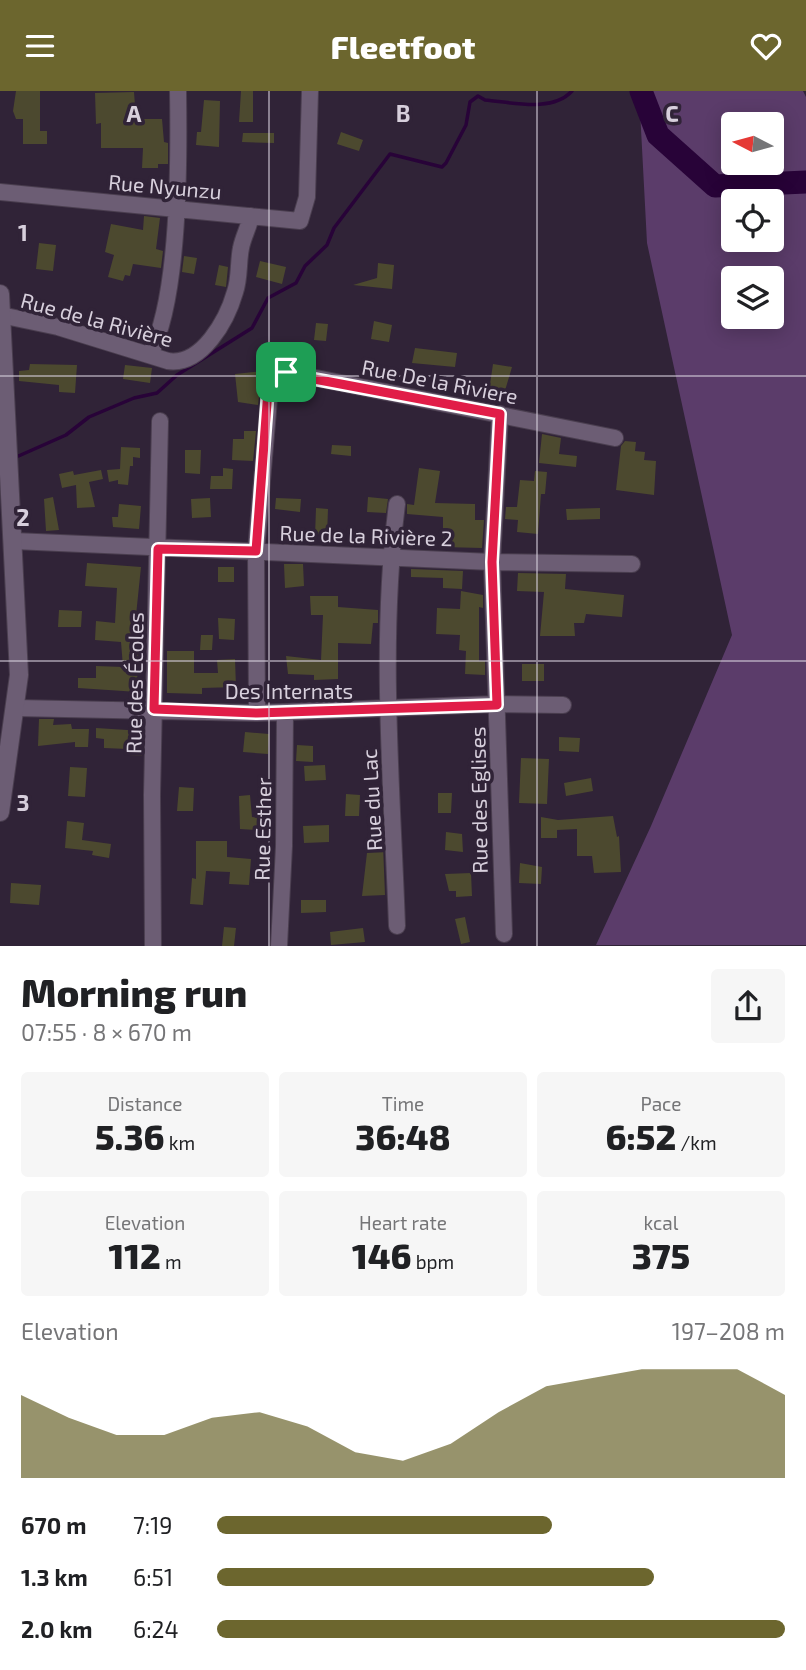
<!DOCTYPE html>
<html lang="en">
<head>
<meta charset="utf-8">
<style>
  :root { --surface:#fff; --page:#f6f6f6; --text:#202124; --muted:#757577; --accent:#6c662e }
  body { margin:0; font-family:"Exo 2",sans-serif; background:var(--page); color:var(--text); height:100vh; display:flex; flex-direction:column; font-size:26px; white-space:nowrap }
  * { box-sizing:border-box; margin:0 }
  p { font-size:23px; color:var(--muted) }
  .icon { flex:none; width:38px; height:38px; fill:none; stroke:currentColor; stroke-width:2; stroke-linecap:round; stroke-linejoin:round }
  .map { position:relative; height:855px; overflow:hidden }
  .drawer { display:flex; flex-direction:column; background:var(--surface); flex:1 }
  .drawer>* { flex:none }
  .needle { width:46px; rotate:276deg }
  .fabs { position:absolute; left:721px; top:21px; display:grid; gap:14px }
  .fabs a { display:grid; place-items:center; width:63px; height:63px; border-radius:7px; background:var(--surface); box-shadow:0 4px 18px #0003; font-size:35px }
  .pin { position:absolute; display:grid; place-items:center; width:60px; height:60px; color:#fff; margin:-30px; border-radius:14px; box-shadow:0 4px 10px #0006 }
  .round { display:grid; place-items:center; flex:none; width:74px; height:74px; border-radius:7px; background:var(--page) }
  .overview { display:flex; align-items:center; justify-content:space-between; height:119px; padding:0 21px }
  h1 { font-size:38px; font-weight:800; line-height:52px }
  .stats { display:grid; grid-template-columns:repeat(3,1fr); gap:10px; height:119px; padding:7px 21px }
  .stats div { display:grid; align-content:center; border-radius:7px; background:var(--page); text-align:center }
  .stats b { font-size:35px; font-weight:800 }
  .stats small { font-size:19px; font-weight:400 }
  .stats p { font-size:19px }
  .chart { height:196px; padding:14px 21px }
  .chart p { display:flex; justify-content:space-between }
  .chart svg { width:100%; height:126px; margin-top:7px; fill:var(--accent); opacity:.7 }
  ul { padding:0 21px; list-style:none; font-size:23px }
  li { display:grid; grid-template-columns:112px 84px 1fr; align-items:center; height:52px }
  li i { height:18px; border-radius:9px; background:var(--accent) }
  header { display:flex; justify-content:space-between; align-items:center; height:91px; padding:0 21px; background:var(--accent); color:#fff; font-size:32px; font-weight:800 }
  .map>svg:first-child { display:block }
  .green { fill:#5b3c6a; fill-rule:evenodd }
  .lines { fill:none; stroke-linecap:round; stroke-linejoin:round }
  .stream { stroke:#280338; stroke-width:3.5 }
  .river { stroke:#280338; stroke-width:23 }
  .building { fill:#4c492f }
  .minor-casing { stroke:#4a3e4f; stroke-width:18 }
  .tertiary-casing { stroke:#4a3e4f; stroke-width:20 }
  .minor { stroke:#6c5d74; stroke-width:16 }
  .tertiary { stroke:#6c5d74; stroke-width:18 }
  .route-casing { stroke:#fff; stroke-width:14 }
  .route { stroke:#e11d48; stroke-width:9 }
  .grid { fill:none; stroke:#d7cfdc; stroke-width:2; stroke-opacity:0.55 }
  .labels { text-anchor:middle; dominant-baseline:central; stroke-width:7; stroke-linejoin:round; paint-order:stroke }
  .street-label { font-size:21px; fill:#d7cfdc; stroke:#302337 }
  .grid-label { font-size:23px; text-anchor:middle; font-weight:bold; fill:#d7cfdc; stroke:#302337; stroke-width:7; stroke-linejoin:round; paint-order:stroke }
</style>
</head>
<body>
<header><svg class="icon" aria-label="menu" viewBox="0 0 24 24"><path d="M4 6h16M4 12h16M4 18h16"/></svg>Fleetfoot<svg class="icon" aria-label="heart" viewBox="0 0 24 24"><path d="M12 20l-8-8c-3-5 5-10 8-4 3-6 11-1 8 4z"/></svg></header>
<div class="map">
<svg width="806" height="855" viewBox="0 0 806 855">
  <rect width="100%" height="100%" fill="#302337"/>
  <path class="green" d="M634,0H803L806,6V854H596L651,735L732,544L647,152L640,19ZM733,33H772V72H733ZM733,110H772V149H733ZM733,187H772V226H733Z"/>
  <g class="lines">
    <path class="stream" d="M14,367L66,344L89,326L134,307L157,302L177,284L252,237L268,207L296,192L305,175L327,154L334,137L390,63L442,76L446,72L466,34L470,11L478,5L485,9C511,11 552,22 572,0"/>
    <path class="river" d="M641,0L658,44L715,95L806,91"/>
  </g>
  <path class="building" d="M16,0H40V40H47V53H23V28H16L13,20Z
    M241,0H253V31H239Z
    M134,1L136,28H162L164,51L168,52V73H158V77H142L143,57H101V32L96,33L95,2Z
    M204,9L220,10L219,56L196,54L197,41H201Z
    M341,41L363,49L359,60L337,53Z
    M243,42H274V52L242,51Z
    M144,125L160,127L156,158L163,160L161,177L133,173L130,185L125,184L123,190L108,186L114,164L105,161L111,133L143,139Z
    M39,152L56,154L53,180L36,178Z
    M184,165L197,167L194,183L182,181Z
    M260,170L286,176L282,193L256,186Z
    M378,172L394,174L392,198L353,194L377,187Z
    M219,174L228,176L226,196L215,194Z
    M374,230L392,234L389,251L371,248Z
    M316,232L328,233L326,250L314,249Z
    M415,257L457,262L455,276L412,272Z
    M30,273L77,274L75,302L59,301V294L19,290V280L29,279Z
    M493,273L512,276L504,303L489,300Z
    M125,274L152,277L150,292L123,288Z
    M262,280L258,314L238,311L235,283Z
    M244,340H256L253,370L232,369L233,348H244Z
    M542,343L561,347L559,363L577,365L576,376L539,372Z
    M625,350L636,351L635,360L645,361L644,369L656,370L654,404L616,399L621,355Z
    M332,354L351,355V365L331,363Z
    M121,356L140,357V367L133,366V375H130L128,394L118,393V389L109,391L107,379L120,378Z
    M185,359H201L200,383L185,382Z
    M223,377L233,378L232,398H210L211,385H223Z
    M419,377L440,380L435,412L475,413V429H484L482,457L443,456V426L407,423V413L414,414Z
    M101,379L103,388L89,391L95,416L77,417L76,394L62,397L59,383L73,380L74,384Z
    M535,380L547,381L545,403H541L538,443L517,441L518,429L505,428L506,416H517L520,389L534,390Z
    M53,406L59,439L46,440L44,408Z
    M368,406L388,408L386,422L367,421Z
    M210,407L211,426L192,427L191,408Z
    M276,407L301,408L300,421L275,418Z
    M119,413L141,415L139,438L113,436L112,426H118Z
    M316,417L328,418L327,445H315Z
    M600,417V428L567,429L566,418Z
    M87,472L141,476L135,534L144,535L143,574L137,575L138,601L78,597V587H96V575L123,576L121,551L95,549L96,530L115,532L117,497L85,495Z
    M284,473H303L304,495L285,497Z
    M218,476H234V491H218Z
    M411,478L463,480L462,498L443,497V487L411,486Z
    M518,482L566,483L565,498L624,504L622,526L586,523L584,532H574L575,545H540L544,501L517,500Z
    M461,500L483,504V517L479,516V570H485V584L465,583L466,560L459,559L460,544L436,543L437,517L460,518Z
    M310,505H338V516L378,519V532H373L371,553L338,552V588L314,589V584L288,583L286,565L321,569L323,524H311Z
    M59,519L82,520L81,536H58Z
    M218,527L235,528L234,549L219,548Z
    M201,544H213L212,559H200Z
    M167,560H194V582H218L217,569L235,568L236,596L202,597V603L167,602Z
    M522,573H544V590H522Z
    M39,628H54L53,634L71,633L72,638H89L88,656H75V651L38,655Z
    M96,637L143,640L142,665L128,664V658L104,657V648L96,647Z
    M245,641L269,643L268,663L243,661Z
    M559,646L580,647L579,661L559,660Z
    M297,654L313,655V671L296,670Z
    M521,667L549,668L547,713L519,712Z
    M325,674L326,689L305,690L304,675Z
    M70,676L87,677L85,706L68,705Z
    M591,687L593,700L566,705L564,692Z
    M179,696L194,697L193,720H177Z
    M438,702H452L451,722H438Z
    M346,703L360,704L359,725H345Z
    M250,704L252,726L273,728L271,740L240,738L239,705Z
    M613,725L617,746L619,745L621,781L594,782L592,765H577V738L557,739V747H541V726L558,729Z
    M67,730L84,732L82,749L111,753L109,767L92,764L93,760L65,757Z
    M329,734V751L304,752L303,735Z
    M446,741L462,743L463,761L445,759Z
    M196,750H227V766L251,768L249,794L229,793L230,781L206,780L203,814L190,813L192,787L196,788Z
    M368,753L383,754L385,804L362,805Z
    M520,772L542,776L541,793L519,792Z
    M471,782L472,805L456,806V800H449L445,783Z
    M11,792L41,794L39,814L10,812Z
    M301,809H326V821L301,822Z
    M465,826L470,851L461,853L455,828Z
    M224,836L236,837L234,855H222Z
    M363,837L365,851L331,854L330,841Z"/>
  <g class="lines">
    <defs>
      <path id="minor" d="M0,101L300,130L307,106L310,0
        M1,224L58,236L168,270C202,275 227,229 235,201C240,187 238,171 241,157C243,146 249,136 251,125
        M150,263C180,206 179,66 178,0
        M500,323L492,471L504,843
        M14,450L492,471L632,473
        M16,617L257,622L497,613L563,614
        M257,622L256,460L271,285L286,281L615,347
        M397,835C392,694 379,553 397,413
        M153,855L152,704L160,330
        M279,855L284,755L285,621"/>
      <path id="tertiary" d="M0,203L19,584L0,721"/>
    </defs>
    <use href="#minor" class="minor-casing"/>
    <use href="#tertiary" class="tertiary-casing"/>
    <use href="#minor" class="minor"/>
    <use href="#tertiary" class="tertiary"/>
  </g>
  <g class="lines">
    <defs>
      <path id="route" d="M277,281L500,323L492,471L497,614L257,622L154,618L158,458L256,460L268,299L271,285Z"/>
    </defs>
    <use href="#route" class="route-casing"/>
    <use href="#route" class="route"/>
  </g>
  <path class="grid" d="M269,0V855M537,0V855M0,285H806M0,570H806"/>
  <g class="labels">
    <g class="street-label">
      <text transform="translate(165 95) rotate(5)">Rue Nyunzu</text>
      <text transform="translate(97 228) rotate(15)">Rue de la Rivière</text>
      <text transform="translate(440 290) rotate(11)">Rue De la Riviere</text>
      <text transform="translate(366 444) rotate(2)">Rue de la Rivière 2</text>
      <text transform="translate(134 592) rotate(-89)">Rue des Écoles</text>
      <text x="289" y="599">Des Internats</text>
      <text transform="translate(371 709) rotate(-93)">Rue du Lac</text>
      <text transform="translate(478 709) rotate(-91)">Rue des Eglises</text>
      <text transform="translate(262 738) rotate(-89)">Rue Esther</text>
    </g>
  </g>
  <g class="grid-label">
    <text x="134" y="31">A</text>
    <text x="403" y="31">B</text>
    <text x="672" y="31">C</text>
    <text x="23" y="150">1</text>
    <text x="23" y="435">2</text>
    <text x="23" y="720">3</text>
  </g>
</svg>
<div class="fabs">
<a><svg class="needle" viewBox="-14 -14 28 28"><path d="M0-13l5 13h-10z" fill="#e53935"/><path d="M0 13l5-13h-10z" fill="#757577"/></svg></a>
<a><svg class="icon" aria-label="locate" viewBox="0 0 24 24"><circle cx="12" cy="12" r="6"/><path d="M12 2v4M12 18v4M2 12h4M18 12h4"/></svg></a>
<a><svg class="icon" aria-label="layers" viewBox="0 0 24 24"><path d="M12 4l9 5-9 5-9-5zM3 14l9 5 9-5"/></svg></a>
</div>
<div class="pin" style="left:286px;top:281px;background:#1e9e55"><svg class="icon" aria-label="arrive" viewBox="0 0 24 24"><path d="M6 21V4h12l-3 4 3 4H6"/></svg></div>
</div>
<section class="drawer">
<div class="overview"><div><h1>Morning run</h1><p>07:55 · 8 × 670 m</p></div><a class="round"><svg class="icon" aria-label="share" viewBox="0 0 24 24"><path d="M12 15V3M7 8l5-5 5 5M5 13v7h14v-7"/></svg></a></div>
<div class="stats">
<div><p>Distance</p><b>5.36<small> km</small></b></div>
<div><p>Time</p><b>36:48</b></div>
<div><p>Pace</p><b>6:52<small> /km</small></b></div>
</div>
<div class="stats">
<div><p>Elevation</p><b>112<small> m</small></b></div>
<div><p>Heart rate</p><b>146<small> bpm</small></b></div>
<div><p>kcal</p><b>375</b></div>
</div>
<div class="chart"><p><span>Elevation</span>197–208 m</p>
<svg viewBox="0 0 160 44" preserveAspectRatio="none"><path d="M0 44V15L10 23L20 29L30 29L40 23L50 21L60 26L70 35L80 38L90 32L100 21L110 12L120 9L130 6L140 6L150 6L160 15V44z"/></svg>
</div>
<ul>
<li><b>670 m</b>7:19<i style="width:59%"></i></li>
<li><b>1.3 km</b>6:51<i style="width:77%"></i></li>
<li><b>2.0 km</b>6:24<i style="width:100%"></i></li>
</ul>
</section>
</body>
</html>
